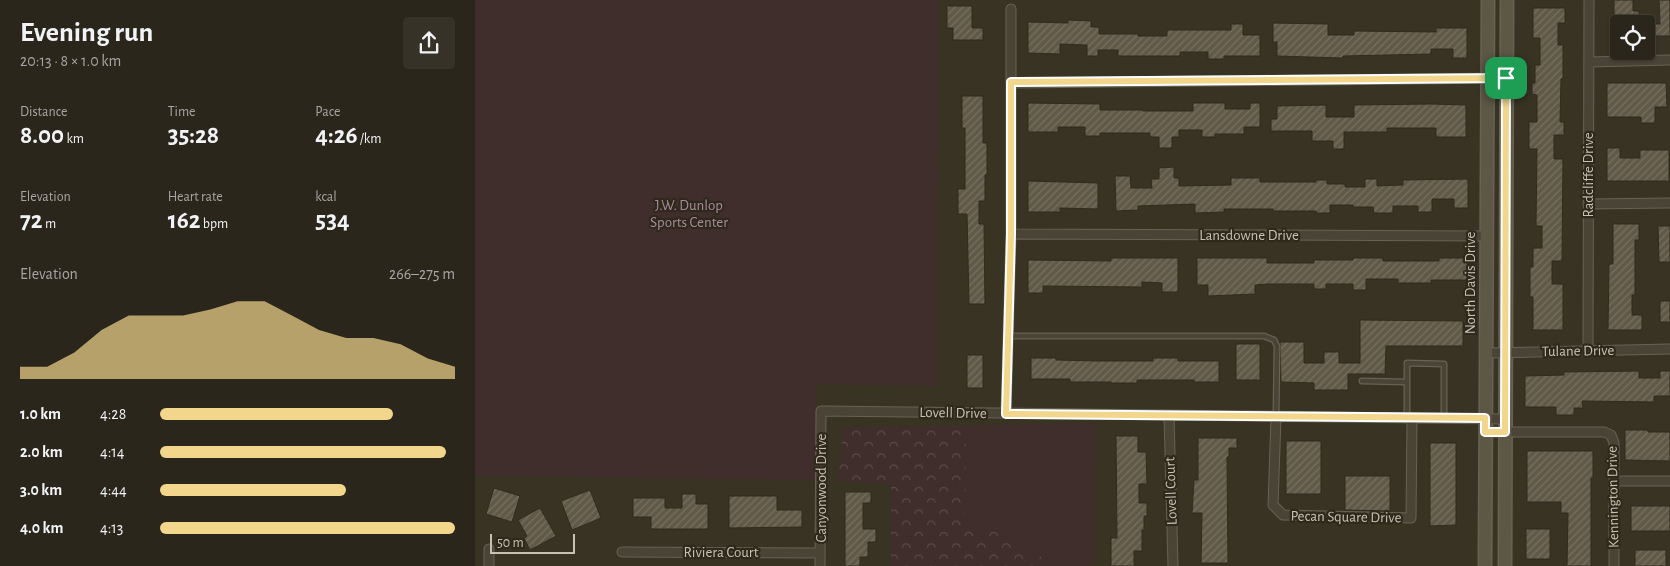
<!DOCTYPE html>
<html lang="en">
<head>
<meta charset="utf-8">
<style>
  :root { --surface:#2b261b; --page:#373228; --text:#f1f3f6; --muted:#a6a5a3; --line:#47433a; --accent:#f1d68c }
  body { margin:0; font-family:"Alegreya Sans",sans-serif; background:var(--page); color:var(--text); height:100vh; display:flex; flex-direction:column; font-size:19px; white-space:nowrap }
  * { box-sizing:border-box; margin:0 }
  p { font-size:16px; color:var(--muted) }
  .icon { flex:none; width:28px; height:28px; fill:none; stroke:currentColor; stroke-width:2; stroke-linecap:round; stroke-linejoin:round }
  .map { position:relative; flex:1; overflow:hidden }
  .sheet { display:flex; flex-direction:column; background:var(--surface); width:475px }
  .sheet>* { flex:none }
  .controls { position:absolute; left:1135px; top:15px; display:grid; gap:10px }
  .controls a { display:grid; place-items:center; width:45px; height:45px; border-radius:5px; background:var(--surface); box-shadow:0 1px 4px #0004,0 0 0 1px var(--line); font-size:25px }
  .scale { position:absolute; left:15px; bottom:12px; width:85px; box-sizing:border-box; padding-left:5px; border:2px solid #c6c1b3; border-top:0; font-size:14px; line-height:18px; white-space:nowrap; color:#c6c1b3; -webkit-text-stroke:4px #2f291c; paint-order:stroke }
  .pin { position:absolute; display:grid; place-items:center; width:42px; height:42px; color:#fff; margin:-21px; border-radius:10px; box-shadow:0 2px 8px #0006 }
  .round { display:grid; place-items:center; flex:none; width:52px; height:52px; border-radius:5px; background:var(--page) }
  .head { display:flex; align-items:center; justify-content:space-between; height:85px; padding:0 20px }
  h1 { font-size:28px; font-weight:700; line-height:38px }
  .figures { display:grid; grid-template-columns:repeat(3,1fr); gap:8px; height:85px; padding:5px 20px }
  .figures div { display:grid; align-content:center }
  .figures b { font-size:25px; font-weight:700 }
  .figures small { font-size:14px; font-weight:400 }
  .figures p { font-size:14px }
  .chart { height:140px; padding:10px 20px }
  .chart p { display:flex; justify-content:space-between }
  .chart svg { width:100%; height:90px; margin-top:5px; fill:var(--accent); opacity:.7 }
  ul { padding:0 20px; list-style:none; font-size:16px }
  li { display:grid; grid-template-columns:80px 60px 1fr; align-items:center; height:38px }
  li i { height:12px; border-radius:6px; background:var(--accent) }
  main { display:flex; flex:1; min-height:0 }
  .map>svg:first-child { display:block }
  .green { fill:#402e2c }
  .forest { fill:url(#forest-crowns) }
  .building { fill:url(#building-hatch); stroke:#312b1e }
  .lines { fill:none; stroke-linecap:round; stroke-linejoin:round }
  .lane-casing { stroke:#686255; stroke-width:7 }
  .street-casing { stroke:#686255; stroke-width:11 }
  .secondary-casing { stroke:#686255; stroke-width:15 }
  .lane { stroke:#4a4437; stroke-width:4.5 }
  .street { stroke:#4a4437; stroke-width:9 }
  .secondary { stroke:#5d5746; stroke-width:12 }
  .route-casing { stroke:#fff; stroke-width:10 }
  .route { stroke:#f1d68c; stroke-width:6 }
  .labels { text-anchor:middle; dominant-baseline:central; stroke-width:4.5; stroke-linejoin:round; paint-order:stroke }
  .street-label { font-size:15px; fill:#c6c1b3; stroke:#2f291c }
  .park-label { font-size:15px; fill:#aa899f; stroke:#2f291c }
</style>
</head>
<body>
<main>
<section class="sheet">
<div class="head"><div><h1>Evening run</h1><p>20:13 · 8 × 1.0 km</p></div><a class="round"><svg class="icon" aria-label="share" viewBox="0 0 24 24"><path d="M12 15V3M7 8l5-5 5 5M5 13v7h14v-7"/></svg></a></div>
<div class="figures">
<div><p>Distance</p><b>8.00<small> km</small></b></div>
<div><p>Time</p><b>35:28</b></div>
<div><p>Pace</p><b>4:26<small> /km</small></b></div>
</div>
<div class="figures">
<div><p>Elevation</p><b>72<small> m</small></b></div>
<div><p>Heart rate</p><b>162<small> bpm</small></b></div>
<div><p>kcal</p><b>534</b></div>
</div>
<div class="chart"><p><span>Elevation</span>266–275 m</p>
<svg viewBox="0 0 160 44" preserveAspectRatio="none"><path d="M0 44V38L10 38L20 31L30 20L40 13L50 13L60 13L70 10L80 6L90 6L100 13L110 20L120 24L130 24L140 27L150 34L160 38V44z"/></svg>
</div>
<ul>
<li><b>1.0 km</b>4:28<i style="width:79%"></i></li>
<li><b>2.0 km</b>4:14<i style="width:97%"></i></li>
<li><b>3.0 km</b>4:44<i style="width:63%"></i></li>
<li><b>4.0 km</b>4:13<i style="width:100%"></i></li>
</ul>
</section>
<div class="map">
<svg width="1195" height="566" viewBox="0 0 1195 566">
  <defs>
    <pattern id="forest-crowns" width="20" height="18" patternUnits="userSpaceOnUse" patternTransform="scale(1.25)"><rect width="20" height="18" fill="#402e2c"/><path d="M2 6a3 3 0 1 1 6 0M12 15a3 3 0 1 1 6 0" fill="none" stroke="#5a4a48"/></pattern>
    <pattern id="building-hatch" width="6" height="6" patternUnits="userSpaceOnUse" patternTransform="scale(1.25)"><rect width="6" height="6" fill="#615948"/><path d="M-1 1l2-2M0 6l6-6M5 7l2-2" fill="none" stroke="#766f60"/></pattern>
  </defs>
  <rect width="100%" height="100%" fill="#393324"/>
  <path class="green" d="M0,0H463L462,386L342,384L341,480L0,476Z
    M621,423L620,559L612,566H580L537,538L490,520L491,426Z"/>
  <path class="forest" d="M491,426L490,520L537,538L580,566H416V484L363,481L368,428Z"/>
  <path class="building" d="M1139,0H1158V11H1164V24H1139Z
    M1184,0H1195V36H1171V24H1185Z
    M472,6H497V28H508V40H478V28H472Z
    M1058,8H1090V23H1083V45H1088V79H1086L1085,122H1089V135H1079V159H1088L1087,261H1077V284H1088V330H1058V297H1055V267H1058V248H1067V226H1061L1062,149H1054V122H1062V95L1057,94V83H1060V65H1065V38H1058Z
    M593,20L616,21V27H624V34H663V36H692V30H756V24H768V35H785V56H749V59H733V52H705V56H643V50H623V56H612V45L585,44V54L553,53V22L593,23Z
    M798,23L853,24V35H879V31L961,32V28H992V58H978V49H956V54L868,56V58L802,56V42H798Z
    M1132,83H1191L1192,107H1180V123H1166V117H1132Z
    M487,96H508V143H512V175H510V201H504V224H509L510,304H494L492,214H483V189H490V128H487Z
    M553,103L625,104V110H668V111H718V103H750V109H775V103H785V127H769V134H740V137H727V130H704V137H697V148H684V137H675V133H625V136H610V127H583V132H553Z
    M956,104L991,105V137H961V128H912V132H869V149H858V141H837V131H796V119H802V106L851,105V117H879V105Z
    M1132,148H1145V158H1165V150H1194V181H1132Z
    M699,167V178H704V186L756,185V178H785V182H841V180H852V184H870V187H890V179H902V186L928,185V180L993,179V208H979V199H957V212H943V206H918V213H899L898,207H878V205H855V213H841V211H798V209H749V212L720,213V204L663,206V210L641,211L640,176H655L656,188H677L676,179H684V168Z
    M553,181L623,183V209L585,208V212H553Z
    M1138,224H1164V240H1160V295H1157V315H1167V330H1133L1134,264H1138Z
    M1183,226H1195V262H1184Z
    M636,258H703V292H687V283L667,282V287L568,286V293H553V260L636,261Z
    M722,258H792V263H839V260H878V258H908V261H964V258H993V280H956V283H923V279H891V290H878V284H851V289H839V284H792L780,285V294L733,296V285H722Z
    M1185,301H1195V322H1185Z
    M885,320L988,321V346H911L910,374H873V390H839V383L806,382L805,342H829V363H849V352H864V363H885Z
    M761,344H785V380H761Z
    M492,355H508V388H492Z
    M556,358H581V360L620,361H678V358H703V361H744V382H719V380H662V383H636V382H595V379H556Z
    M1164,371V378H1185V371H1195V396H1179V402L1107,401L1108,408H1099V415H1081V407H1050V376L1089,375V372Z
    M1150,430H1173V432H1195V461L1150,460Z
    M641,436H663V452H671L672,484H664V503H672V516H669V530H667V551H659V566H636V538H642Z
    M723,438H762V448H754V457H752L753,563H726L727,513H717L719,480H723Z
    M811,441H846V494H811Z
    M955,443H981V525L955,526Z
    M1052,451H1118V478H1116V566H1092L1093,513H1086V502H1052Z
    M870,476H915V511L870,510Z
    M19,488L45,496L37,522L11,514Z
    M115,490L126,518L97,530L86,501Z
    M370,492H396V503H388V529H401V542H393V557H385V566H370Z
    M207,494H221V504H233V529H176V517H158V498H190V508H207Z
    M254,496H302V510H327V527L254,528Z
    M1156,506H1195V531H1156Z
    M65,508L81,536L55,550L49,538L52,536L43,520Z
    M1051,529H1075V559H1051Z
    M1160,550H1191V566H1160Z"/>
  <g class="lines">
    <defs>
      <path id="lane" d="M533,336H789L799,340L802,346L801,416
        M887,381L932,382
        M932,417V363L969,364V418"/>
      <path id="street" d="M1114,62L1195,60
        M536,83L1031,78
        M1113,204L1195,203
        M536,234L1011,236
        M1113,351L1114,0
        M1011,353L1195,349
        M531,413L536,234V9
        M694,416L698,566
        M801,417L798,505L808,515L936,518L937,419
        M1010,432H1129L1136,435L1139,443V566
        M1139,481H1195
        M147,552L345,553
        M14,566V549
        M345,566L346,411L1030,419"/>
      <path id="secondary" d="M1010,566L1013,0
        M1030,566L1032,0"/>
    </defs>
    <use href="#lane" class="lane-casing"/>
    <use href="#street" class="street-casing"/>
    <use href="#secondary" class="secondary-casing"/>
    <use href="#lane" class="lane"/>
    <use href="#street" class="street"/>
    <use href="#secondary" class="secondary"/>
  </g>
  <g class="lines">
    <defs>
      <path id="route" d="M1031,78L1030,432H1010V418L531,414L536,234V82Z"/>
    </defs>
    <use href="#route" class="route-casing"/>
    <use href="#route" class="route"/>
  </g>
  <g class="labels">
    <g class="street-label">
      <text transform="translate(1113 175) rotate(-90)">Radcliffe Drive</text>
      <text x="774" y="235">Lansdowne Drive</text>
      <text transform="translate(995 283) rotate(-90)">North Davis Drive</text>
      <text transform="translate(1103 351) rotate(-1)">Tulane Drive</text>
      <text transform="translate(478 413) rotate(1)">Lovell Drive</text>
      <text transform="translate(346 488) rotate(-90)">Canyonwood Drive</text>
      <text transform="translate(696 491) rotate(-92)">Lovell Court</text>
      <text transform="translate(1138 497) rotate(-91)">Kennington Drive</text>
      <text transform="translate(871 517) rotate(1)">Pecan Square Drive</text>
      <text x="246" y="552">Riviera Court</text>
    </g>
    <g class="park-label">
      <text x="214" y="205">J.W. Dunlop<tspan x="214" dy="17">Sports Center</tspan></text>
    </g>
  </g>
</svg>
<div class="controls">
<a><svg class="icon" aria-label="locate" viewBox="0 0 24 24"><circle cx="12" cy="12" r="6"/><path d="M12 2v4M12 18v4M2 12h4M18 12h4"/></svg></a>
</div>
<div class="scale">50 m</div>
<div class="pin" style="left:1031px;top:78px;background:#1e9e55"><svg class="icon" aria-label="arrive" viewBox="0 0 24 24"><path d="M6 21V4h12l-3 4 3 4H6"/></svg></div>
</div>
</main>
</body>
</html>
